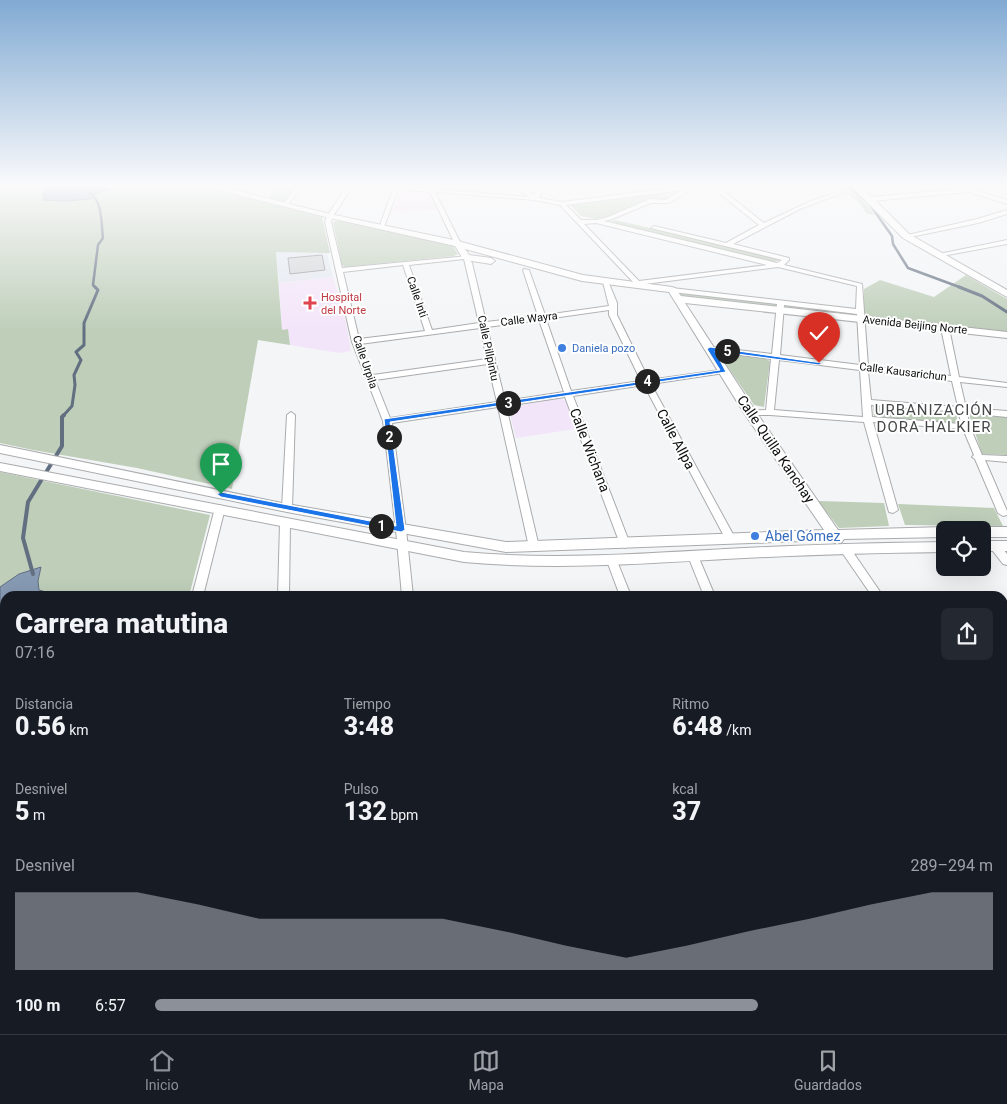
<!DOCTYPE html>
<html lang="es">
<head>
<meta charset="utf-8">
<style>
  :root { --surface:#171b24; --page:#242831; --text:#f1f3f6; --muted:#9ea1a6; --line:#363941; --accent:#8c9099 }
  body { margin:0; font-family:Roboto,sans-serif; background:var(--page); color:var(--text); height:100vh; display:flex; flex-direction:column; font-size:19px; white-space:nowrap }
  * { box-sizing:border-box; margin:0 }
  p { font-size:16px; color:var(--muted) }
  .icon { flex:none; width:28px; height:28px; fill:none; stroke:currentColor; stroke-width:2; stroke-linecap:round; stroke-linejoin:round }
  .map { position:relative; flex:1; overflow:hidden }
  .side { position:absolute; left:0px; top:591px; width:1008px; height:444px; display:flex; flex-direction:column; background:var(--surface); border-radius:15px 15px 0 0; box-shadow:0 5px 20px #0002 }
  .side>* { flex:none }
  .buttons { position:absolute; left:936px; top:521px; display:grid; gap:10px }
  .buttons a { display:grid; place-items:center; width:55px; height:55px; border-radius:8px; background:var(--surface); box-shadow:0 5px 20px #0002; font-size:25px }
  .pin { position:absolute; display:grid; place-items:center; width:42px; height:42px; color:#fff; margin:-51px -21px; border-radius:50% 50% 50% 0; rotate:-45deg; box-shadow:0 0 5px #0007 }
  .pin .icon { rotate:45deg }
  .km { position:absolute; width:25px; height:25px; margin:-12px; border-radius:50%; background:#222; color:#fff; font-size:14px; line-height:25px; text-align:center }
  .round { display:grid; place-items:center; flex:none; width:52px; height:52px; border-radius:8px; background:var(--page) }
  .head { display:flex; align-items:center; justify-content:space-between; height:85px; padding:0 15px }
  h1 { font-size:28px; font-weight:800; line-height:38px }
  .figures { display:grid; grid-template-columns:repeat(3,1fr); gap:8px; height:85px; padding:5px 15px }
  .figures div { display:grid; align-content:center }
  .figures b { font-size:25px; font-weight:800 }
  .figures small { font-size:14px; font-weight:400 }
  .figures p { font-size:14px }
  .chart { height:140px; padding:10px 15px }
  .chart p { display:flex; justify-content:space-between }
  .chart svg { width:100%; height:90px; margin-top:5px; fill:var(--accent); opacity:.7 }
  ul { padding:0 15px; list-style:none; font-size:16px }
  li { display:grid; grid-template-columns:80px 60px 1fr; align-items:center; height:38px }
  li i { height:12px; border-radius:6px; background:var(--accent) }
  .tab-bar { display:flex; justify-content:space-around; align-items:center; height:70px; border-top:1px solid var(--line); background:var(--surface); font-size:14px; color:var(--muted) }
  .tab-bar a { display:grid; justify-items:center; gap:2px }
  .tab-bar .on { color:var(--accent) }
  .map>svg:first-child { display:block }
  .built { fill:#e3e9f1 }
  .education { fill:#f8e4f3 }
  .medical { fill:#f3e5f9 }
  .green { fill:#beceb9 }
  .water { fill:#879ab3; stroke:#626f81 }
  .lines { fill:none; stroke-linecap:round; stroke-linejoin:round }
  .stream-far3 { stroke:#626f81; stroke-width:2.5 }
  .stream-far2 { stroke:#626f81; stroke-width:3 }
  .stream-far1 { stroke:#626f81; stroke-width:4 }
  .stream { stroke:#626f81; stroke-width:4.5 }
  .building { fill:#d4d6d8; stroke:#97999b }
  .street-casing { stroke:#aaabad; stroke-width:2 }
  .secondary-casing { stroke:#aaabad; stroke-width:2 }
  .street { fill:#fff; fill-rule:evenodd }
  .secondary { fill:#fff; fill-rule:evenodd }
  .route { fill:#1a73e8; stroke:#fff }
  .health-dot { fill:#e0444e; stroke:#fff; stroke-width:2 }
  .shop-dot { fill:#3f7fe0; stroke:#fff; stroke-width:2 }
  .labels { text-anchor:middle; dominant-baseline:central; stroke-width:4; stroke-linejoin:round; paint-order:stroke }
  .far-health-label { font-size:11px; fill:#be3a42; stroke:#fff; text-anchor:start }
  .far-street-label { font-size:11px; fill:#0b0c0c; stroke:#fff }
  .far-shop-label { font-size:11px; fill:#366cbe; stroke:#fff; text-anchor:start }
  .street-label { font-size:14px; fill:#0b0c0c; stroke:#fff }
  .shop-label { font-size:14px; fill:#366cbe; stroke:#fff; text-anchor:start }
  .neighbourhood-label { font-size:15px; letter-spacing:1px; fill:#454647; stroke:#fff }
</style>
</head>
<body>
<div class="map">
<svg width="1007" height="1034" viewBox="0 0 1007 1034">
  <rect width="100%" height="100%" fill="#f3f5f7"/>
  <path class="built" d="M276,252L327,253L333,277L279,283Z"/>
  <path class="education" d="M405,190L429,193L437,210L393,213L400,192Z"/>
  <path class="medical" d="M333,277L346,323L351,351L339,353L290,345L288,330H282L279,283Z
    M558,398L566,401L575,429L516,438L509,410L510,408Z"/>
  <path class="green" d="M0,186H199L322,217L330,253L276,252L282,330L288,329L290,345L258,340L232,489L137,468L33,450L0,443Z
    M275,186H297L284,202L269,198Z
    M834,186C854,186 864,199 874,215L867,214L858,201L844,193L846,191Z
    M680,190L682,191L665,201L649,199L607,217L596,219L581,216L570,205L571,203Z
    M340,220L452,245L458,254L454,256L345,267L342,265L333,222Z
    M615,220L776,257L779,260L774,262L606,223Z
    M966,275L1007,299V333L864,317V289L880,280L934,297Z
    M678,292L855,313V316L682,297Z
    M722,354L764,358L770,361L764,407L754,405L721,357Z
    M873,405L956,413L958,424L874,417Z
    M969,414L1007,417V455L982,454Z
    M0,472L210,515L189,596H5V1030H99L98,1034H0Z
    M818,501L884,503L889,526L839,528Z
    M898,504L994,508L1003,526L905,525Z"/>
  <path class="water" d="M44,186H110L111,189L94,194L91,199L66,201L43,200Z
    M41,567L38,581L39,590L59,596H5V678L0,682V587L19,574Z"/>
  <g class="lines">
    <path class="stream-far3" d="M848,186L868,202L892,236L893,244L908,268L962,288
      M90,193C103,202 101,224 103,238L98,245L93,285L96,288"/>
    <path class="stream-far2" d="M959,287L982,296L1007,312
      M63,416L72,406L75,385L74,375L81,360L76,352L84,345V323L98,290L95,287"/>
    <path class="stream-far1" d="M33,574L23,538L28,502L62,446V417L64,415"/>
    <path class="stream" d="M0,753L5,754"/>
  </g>
  <path class="building" d="M322,255L325,270L290,274L288,258Z"/>
  <g class="lines">
    <defs>
      <path id="street" d="M297,186H303L287,206H283V204Z
        M347,186H353L333,216L331,222L342,268L468,256L472,263L486,322L538,316L523,270L524,269L529,270L545,315L609,306L603,282L608,281L617,303V315L649,380L727,369V373H724L651,384L735,538L734,540H726L725,538L644,385L573,396L630,544L625,548L620,544L565,397L506,406L539,547L534,551L529,547L498,407L392,423L406,530L413,596H402L396,530L383,421L352,342L325,222L327,216ZM464,259L479,323L432,330L409,265ZM403,265L425,331L359,339L343,272ZM609,310V315L641,381L571,391L546,319ZM539,320L564,392L505,401L487,327ZM480,328L487,359L373,375L360,344ZM488,364L497,402L390,418L375,380Z
        M377,186L428,188V186H432L434,189L529,197L513,186H520L534,195L535,193L531,186H537L541,193L539,198L562,202L687,186H704L691,189L669,203H651L612,219L604,221L777,263L782,260L651,228L654,226L726,243L759,225L710,186H717L764,223L811,201L845,190V192L800,209L733,244L789,258V260L784,265L862,284L868,366L951,376L941,328L945,326L949,328L959,377L1007,383V387L960,382L966,408L1007,411V417L967,413L970,427L982,455L1007,456V462L985,460L1007,511V515L1003,516L998,513L975,459L972,457L974,455L963,429L873,422L898,510L893,513L889,512L864,422L770,415H747L746,413L747,411L766,410L771,359L710,351L706,349L710,347L772,354L777,304L672,292L669,290L672,288L856,309L857,286L778,267L637,285L635,284L560,205L535,200L435,192L461,244L458,246L455,244L430,192L398,189L384,227L379,228L393,189ZM682,190L666,200L650,199L608,217L597,220H581L566,205ZM596,223L767,265L639,281L584,224ZM784,305L857,314L860,365L780,355ZM779,360L860,370L863,417L774,410ZM868,371L952,381L958,407L871,400ZM871,405L959,412L961,424L872,417Z
        M975,186H983L975,190L1007,200V204L969,192L872,201L869,199L872,197L970,188Z
        M1007,210V214L978,223L906,238L903,236L977,219Z
        M1007,240V244L942,256L939,254Z
        M291,412L295,415L292,508L287,511L282,508L287,415Z
        M220,505L225,508L203,596H192L215,508Z
        M285,520L290,523L289,596H278L280,523Z
        M994,542L998,543L1007,554V565L1003,564L989,546Z
        M844,544L848,545L883,596H872L839,548Z
        M693,552L698,556L715,596H704L688,556Z
        M612,557L616,558L617,561L631,596H620L607,561L608,558Z
        M1002,768L1007,770V787L1002,785Z
        M1007,826V840L1002,841V827Z
        M103,1030H121V1034H103Z
        M449,1030H486L484,1034H447Z
        M782,1030H800L802,1034H784Z
        M896,1030H914L915,1034H897Z"/>
      <path id="secondary" d="M204,186H218L330,214L458,241L583,275L672,287L675,288L681,296L1007,332V338L685,303L756,412L838,530L945,527L951,530H945V537L844,539L842,542L837,544L830,540L506,552L287,512L0,453V445L287,504L506,542L824,530L744,413L669,292L582,281L465,249L469,255L491,258L495,261L491,264L466,260L463,259L455,246L330,218Z
        M851,186H860L865,190L909,234L1007,290V297L903,238Z
        M0,463L464,552C551,560 638,554 725,549C798,545 872,543 945,542V552C872,553 798,555 725,559C638,564 551,570 464,562L0,471Z
        M982,527H1007V537H982V530H976Z
        M982,541H1007V551H982Z"/>
    </defs>
    <use href="#street" class="street-casing"/>
    <use href="#secondary" class="secondary-casing"/>
    <use href="#street" class="street"/>
    <use href="#secondary" class="secondary"/>
  </g>
  <linearGradient id="sky" x2="0" y2="1"><stop stop-color="#81aad3"/><stop offset="0.56" stop-color="#fafafb"/><stop offset="1" stop-color="#fafafb" stop-opacity="0"/></linearGradient>
  <rect width="1007" height="331" fill="url(#sky)"/>
  <path class="route" d="M710,347L822,363L819,365L715,351L726,372L390,422L405,530L401,532L221,497L217,494L221,492L396,526L384,419L720,370L707,349Z"/>
  <path class="health-dot" d="M307.5 295.5h5v5h5v5h-5v5h-5v-5h-5v-5h5z"/>
  <g class="shop-dot">
    <circle cx="562" cy="348" r="5"/>
    <circle cx="755" cy="536" r="5"/>
  </g>
  <g class="labels">
    <g class="far-health-label">
      <text x="321" y="297">Hospital<tspan x="321" dy="13">del Norte</tspan></text>
    </g>
    <g class="far-street-label">
      <text transform="translate(417 297) rotate(71)">Calle Inti</text>
      <text transform="translate(529 319) rotate(-7)">Calle Wayra</text>
      <text transform="translate(915 325) rotate(6)">Avenida Beijing Norte</text>
      <text transform="translate(488 348) rotate(78)">Calle Pillpintu</text>
      <text transform="translate(365 362) rotate(71)">Calle Urpila</text>
      <text transform="translate(903 372) rotate(7)">Calle Kausarichun</text>
    </g>
    <g class="far-shop-label">
      <text x="572" y="348">Daniela pozo</text>
    </g>
    <g class="street-label">
      <text transform="translate(676 439) rotate(62)">Calle Allpa</text>
      <text transform="translate(776 449) rotate(56)">Calle Quilla Kanchay</text>
      <text transform="translate(590 450) rotate(69)">Calle Wichana</text>
    </g>
    <g class="shop-label">
      <text x="765" y="536">Abel Gómez</text>
    </g>
    <g class="neighbourhood-label">
      <text x="934" y="410">URBANIZACIÓN<tspan x="934" dy="17">DORA HALKIER</tspan></text>
    </g>
  </g>
</svg>
<div class="buttons">
<a><svg class="icon" aria-label="locate" viewBox="0 0 24 24"><circle cx="12" cy="12" r="6"/><path d="M12 2v4M12 18v4M2 12h4M18 12h4"/></svg></a>
</div>
<div class="pin" style="left:221px;top:494px;background:#1e9e55"><svg class="icon" aria-label="arrive" viewBox="0 0 24 24"><path d="M6 21V4h12l-3 4 3 4H6"/></svg></div>
<div class="pin" style="left:819px;top:363px;background:#d93025"><svg class="icon" aria-label="check" viewBox="0 0 24 24"><path d="M5 12l5 5 9-10"/></svg></div>
<b class="km" style="left:381px;top:526px">1</b>
<b class="km" style="left:389px;top:437px">2</b>
<b class="km" style="left:508px;top:403px">3</b>
<b class="km" style="left:647px;top:381px">4</b>
<b class="km" style="left:727px;top:351px">5</b>
<section class="side">
<div class="head"><div><h1>Carrera matutina</h1><p>07:16</p></div><a class="round"><svg class="icon" aria-label="share" viewBox="0 0 24 24"><path d="M12 15V3M7 8l5-5 5 5M5 13v7h14v-7"/></svg></a></div>
<div class="figures">
<div><p>Distancia</p><b>0.56<small> km</small></b></div>
<div><p>Tiempo</p><b>3:48</b></div>
<div><p>Ritmo</p><b>6:48<small> /km</small></b></div>
</div>
<div class="figures">
<div><p>Desnivel</p><b>5<small> m</small></b></div>
<div><p>Pulso</p><b>132<small> bpm</small></b></div>
<div><p>kcal</p><b>37</b></div>
</div>
<div class="chart"><p><span>Desnivel</span>289–294 m</p>
<svg viewBox="0 0 160 44" preserveAspectRatio="none"><path d="M0 44V6L10 6L20 6L30 12L40 19L50 19L60 19L70 19L80 25L90 32L100 38L110 32L120 25L130 19L140 12L150 6L160 6V44z"/></svg>
</div>
<ul>
<li><b>100 m</b>6:57<i style="width:72%"></i></li>
</ul>
</section>
</div>
<nav class="tab-bar">
<a class="on"><svg class="icon" aria-label="home" viewBox="0 0 24 24"><path d="M3 11l9-7 9 7M6 9v11h12V9"/></svg>Inicio</a>
<a><svg class="icon" aria-label="map" viewBox="0 0 24 24"><path d="M3 6l6-2 6 2 6-2v14l-6 2-6-2-6 2zM9 4v14M15 6v14"/></svg>Mapa</a>
<a><svg class="icon" aria-label="saved" viewBox="0 0 24 24"><path d="M7 4h10v16l-5-4-5 4z"/></svg>Guardados</a>
</nav>
</body>
</html>
